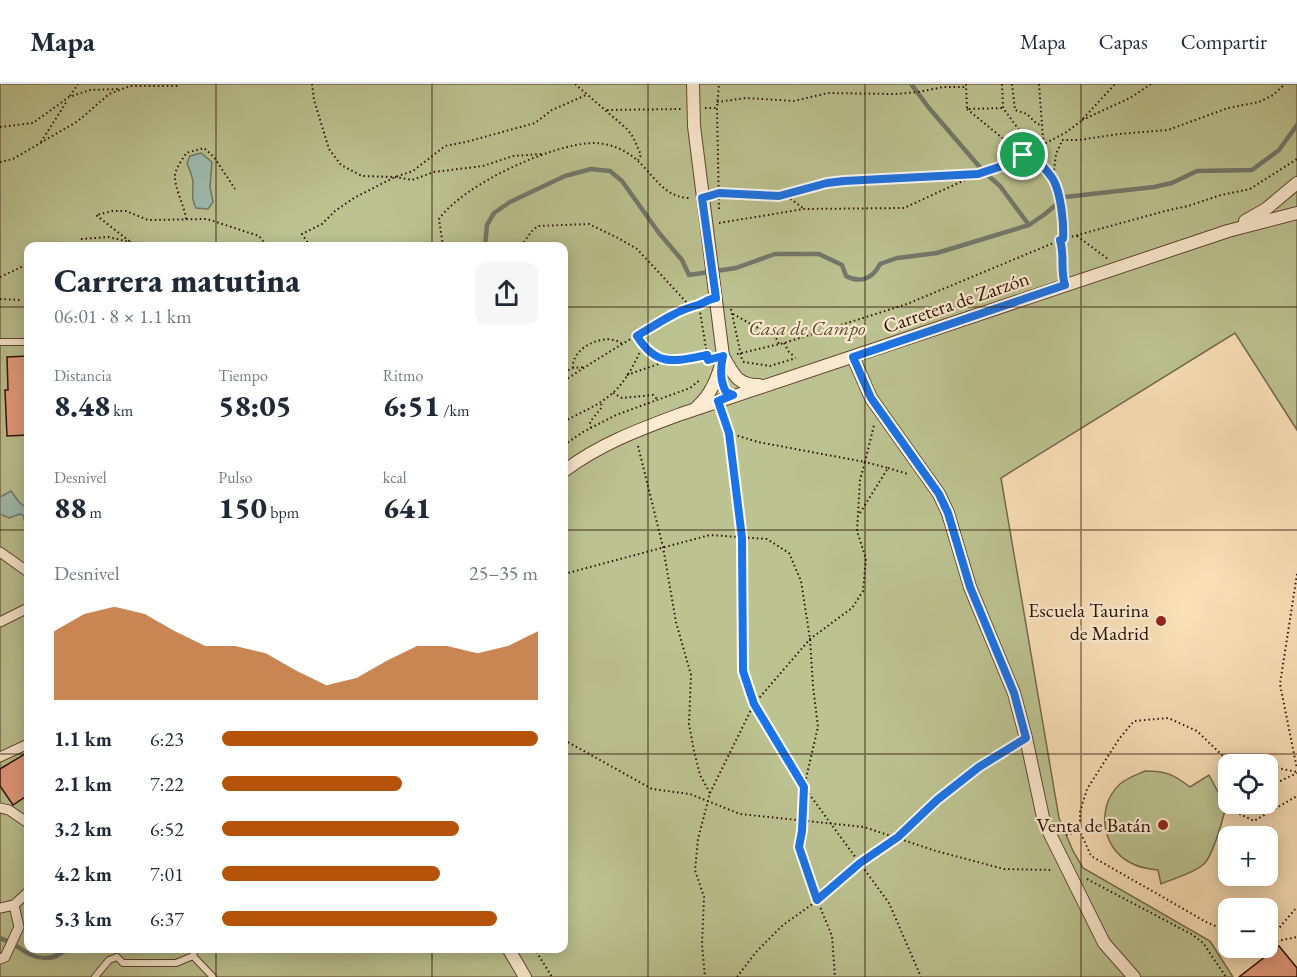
<!DOCTYPE html>
<html lang="es">
<head>
<meta charset="utf-8">
<style>
  :root { --surface:#fff; --page:#f6f6f7; --text:#1f2937; --muted:#747a83; --line:#e0e1e3; --accent:#b45309 }
  body { margin:0; font-family:"EB Garamond",serif; background:var(--page); color:var(--text); height:100vh; display:flex; flex-direction:column; font-size:22px; white-space:nowrap }
  * { box-sizing:border-box; margin:0 }
  p { font-size:20px; color:var(--muted) }
  .icon { flex:none; width:33px; height:33px; fill:none; stroke:currentColor; stroke-width:2; stroke-linecap:round; stroke-linejoin:round }
  .map { position:relative; flex:1; overflow:hidden }
  .details { position:absolute; left:24px; top:158px; width:544px; height:711px; display:flex; flex-direction:column; background:var(--surface); border-radius:12px; box-shadow:0 3px 15px #0003 }
  .details>* { flex:none }
  .fabs { position:absolute; left:1218px; top:670px; display:grid; gap:12px }
  .fabs a { display:grid; place-items:center; width:60px; height:60px; border-radius:12px; background:var(--surface); box-shadow:0 3px 15px #0003; font-size:30px }
  .pin { position:absolute; display:grid; place-items:center; width:51px; height:51px; color:#fff; margin:-26px; border:3px solid #fff; border-radius:50%; box-shadow:0 2px 6px #0007 }
  .round { display:grid; place-items:center; flex:none; width:63px; height:63px; border-radius:12px; background:var(--page) }
  .headline { display:flex; align-items:center; justify-content:space-between; height:102px; padding:0 30px }
  h1 { font-size:33px; font-weight:800; line-height:45px }
  .figures { display:grid; grid-template-columns:repeat(3,1fr); gap:9px; height:102px; padding:6px 30px }
  .figures div { display:grid; align-content:center }
  .figures b { font-size:30px; font-weight:800 }
  .figures small { font-size:16px; font-weight:400 }
  .figures p { font-size:16px }
  .chart { height:168px; padding:12px 30px }
  .chart p { display:flex; justify-content:space-between }
  .chart svg { width:100%; height:108px; margin-top:6px; fill:var(--accent); opacity:.7 }
  ul { padding:0 30px; list-style:none; font-size:20px }
  li { display:grid; grid-template-columns:96px 72px 1fr; align-items:center; height:45px }
  li i { height:15px; border-radius:8px; background:var(--accent) }
  header { display:flex; align-items:center; gap:36px; box-sizing:border-box; height:84px; padding:0 30px; background:var(--surface); border-bottom:2px solid var(--line) }
  header strong { font-size:28px }
  nav { display:flex; gap:33px; margin-inline-start:auto; font-size:21px }
  .map>svg:first-child { display:block }
  .green { fill:#bcc391; stroke:#756a4a; stroke-width:1.5; fill-rule:evenodd }
  .water { fill:#9fbdb0; stroke:#72786b; stroke-width:1.5 }
  .lines { fill:none; stroke-linecap:round; stroke-linejoin:round }
  .stream { stroke:#72786b; stroke-width:4.5 }
  .building { fill:#e69c7f; stroke:#2e1104; stroke-width:1.5 }
  .service-casing { stroke:#614531; stroke-width:8 }
  .pedestrian-casing { stroke:#614531; stroke-width:11 }
  .minor-casing { stroke:#614531; stroke-width:14 }
  .path { stroke:#2e1104; stroke-width:2; stroke-dasharray:1.5 3; stroke-linecap:butt }
  .service { stroke:#fcebd1; stroke-width:6 }
  .pedestrian { stroke:#fcebd1; stroke-width:9 }
  .minor { stroke:#fcebd1; stroke-width:12 }
  .route-casing { stroke:#fff; stroke-width:12 }
  .route { stroke:#1a73e8; stroke-width:8 }
  .grid { fill:none; stroke:#2e1104; stroke-width:1.5; stroke-opacity:0.55 }
  .poi-dot { fill:#8f2418; stroke:#fcebd1; stroke-width:2 }
  .labels { text-anchor:middle; dominant-baseline:central; stroke-width:4.5; stroke-linejoin:round; paint-order:stroke }
  .street-label { font-size:20px; fill:#2e1104; stroke:#fcebd1 }
  .park-label { font-size:20px; font-style:italic; fill:#604f35; stroke:#fcebd1 }
  .poi-label { font-size:20px; fill:#2e1104; stroke:#fcebd1; text-anchor:end }
</style>
</head>
<body>
<header>
<strong>Mapa</strong>
<nav><a>Mapa</a><a>Capas</a><a>Compartir</a></nav>
</header>
<div class="map">
<svg width="1297" height="893" viewBox="0 0 1297 893">
  <rect width="100%" height="100%" fill="#fbe0b8"/>
  <filter id="stains"><feTurbulence type="fractalNoise" baseFrequency=".00333" numOctaves="4"/><feColorMatrix values="0 0 0 0 .2 0 0 0 0 .09 0 0 0 0 .02 0 0 0 .5 -.17"/></filter>
  <radialGradient id="worn" r=".72"><stop offset=".6" stop-color="#630" stop-opacity="0"/><stop offset="1" stop-color="#630" stop-opacity=".3"/></radialGradient>
  <path class="green" d="M0,0H1297V346L1235,249L1001,394L1059,734L1073,767L1083,784L1210,857L1233,893H0ZM28,162H564V864H28Z
    M1145,687C1166,687 1173,690 1190,703L1209,691L1226,723C1222,737 1214,770 1204,780C1193,790 1174,794 1161,800L1158,786C1149,785 1139,784 1131,779C1102,765 1095,723 1120,700C1127,694 1136,691 1145,687Z"/>
  <path class="water" d="M201,69L212,78L210,103L213,118L208,125L196,124C191,114 193,109 193,99C193,93 189,85 187,79L190,72Z
    M11,407L19,418L28,425V442L24,436V432L20,430L9,434L0,430V413Z"/>
  <g class="lines">
    <path class="stream" d="M911,0L929,24L984,88L1000,102L1029,141
      M485,162L487,141L494,129L510,118L565,92L591,85L610,87L622,97L659,149L682,176L689,191L736,184L775,170H819L842,181L846,192C861,200 873,194 880,180L897,174L937,169L1029,141L1045,130L1065,113L1154,103L1172,99L1197,87L1252,86L1279,66L1297,41
      M0,854L10,858
      M18,863C34,875 51,880 68,864"/>
  </g>
  <path class="building" d="M28,272V351L7,352L5,306H8L7,273Z
    M28,668V711L13,721L0,702V685Z
    M1279,862L1297,884V893H1239Z"/>
  <g class="lines">
    <defs>
      <path id="service" d="M0,258H28
        M193,872L213,893
        M117,873L123,879H176L193,872L195,864
        M95,893L109,876L117,873"/>
      <path id="pedestrian" d="M0,468L28,488
        M0,538L28,524
        M0,673L28,660
        M0,724L9,726L28,739
        M0,824L14,821
        M0,875L5,873L19,843L14,821L28,808"/>
      <path id="minor" d="M693,0L694,42L723,272C719,291 712,310 697,323
        M1245,137L1266,125L1297,99
        M723,272C733,289 737,302 759,301
        M853,273L871,314L939,410L948,429L970,503L1014,609L1026,654L1044,738L1104,859L1134,893
        M564,387C600,360 638,346 681,330L1228,147L1297,129
        M508,864L525,893"/>
    </defs>
    <use href="#service" class="service-casing"/>
    <use href="#pedestrian" class="pedestrian-casing"/>
    <use href="#minor" class="minor-casing"/>
    <path class="path" d="M312,0L314,16L329,65L341,81L362,92L395,93L412,96L434,88L483,82L513,72L542,70
      M575,0L627,45L633,53L641,71L638,76
      M966,0L967,25L1003,24
      M1002,0L1003,24L1033,65
      M1012,0L1015,26L1027,30L1037,40L1043,41
      M1039,0L1043,54L1045,59
      M70,12L78,0
      M717,18L746,14L794,17L828,9L895,10L918,8L943,3H966
      M705,24H717
      M967,25L1023,71
      M607,26L682,25
      M1082,36L1130,14L1151,0
      M0,43L33,39L69,13L90,6L118,5
      M1062,56H1079L1119,50L1168,46L1228,24L1259,18L1273,11L1285,0
      M41,58L67,17
      M1029,67L1054,97L1064,139L1063,155
      M0,78L13,75L78,37L109,10L130,2H180
      M1053,95L1056,70L1062,57
      M715,110L779,112L827,99L844,97L978,90
      M782,112L788,113L803,124
      M719,125L717,24L719,0
      M186,135C185,122 171,98 176,87C178,81 183,75 186,69L204,64L214,73L235,105
      M719,139L804,125L904,124L978,90L1002,82L1065,49L1080,38L1115,0
      M1077,152L1108,175
      M81,155L108,153L147,162
      M1060,156L1064,174L1062,189
      M133,160L96,131L113,127H126L148,136L207,135L259,152L267,162
      M310,162L302,150L322,140L335,127L354,114L395,93L413,87L445,62L466,58L535,39L552,26L586,11
      M443,162L439,135C463,101 551,60 593,59C604,59 615,62 624,67C651,81 658,113 689,114
      M521,162L532,147L538,142L589,140L618,154L637,165L690,222
      M0,193L28,180
      M0,215L20,216
      M702,220L700,228L708,276
      M731,225L742,276L744,278L770,282L796,274
      M733,230L776,254L779,260
      M784,259L789,268L795,273
      M643,261C667,284 676,276 706,271
      M737,270L784,259L907,220L1063,155L1165,127L1188,122L1221,111L1250,105L1297,75
      M573,284C571,263 607,247 622,260
      M564,288L573,284L584,283
      M627,291L667,277
      M564,297C589,280 614,265 639,250C660,238 678,224 702,220
      M613,309L622,314L653,311L657,315
      M722,328C749,411 740,502 743,587L754,620L804,703L889,819L921,893
      M564,338C578,329 596,323 609,312C625,300 635,279 643,261L637,252
      M591,344L590,338L602,323L601,319
      M564,361L583,348L616,331L690,304L701,295
      M638,362L663,463L676,538L691,591L689,640L694,667L700,691L710,709L698,755L695,786L704,813L702,861L705,893
      M888,384L908,390
      M860,429L888,384L865,378L874,341
      M564,490L710,451L767,455L789,469L801,497L810,555L813,602L818,643L804,703L802,747L799,763L811,801L832,852L835,893
      M1297,490L1280,600L1297,685
      M564,656L652,705L690,710L740,730L864,743L936,767L1004,785L1053,786
      M1268,682L1297,688
      M1268,703L1297,689
      M710,709L754,620L810,555L852,524L863,507L866,475L857,447L860,396L865,378L758,358L729,349
      M1233,720L1226,723L1254,737L1297,712
      M1066,751L1080,747
      M1087,795L1193,851L1203,859L1226,893
      M1228,847L1208,839L1091,772L1080,747V728L1087,705L1119,655L1134,637L1168,634L1197,647L1225,674L1262,681
      M1268,857L1297,823
      M1268,859L1297,853
      M534,864L552,893
      M737,893L756,868L783,841L824,812L860,779L898,753L937,716L979,683L1014,662"/>
    <use href="#service" class="service"/>
    <use href="#pedestrian" class="pedestrian"/>
    <use href="#minor" class="minor"/>
  </g>
  <g class="lines">
    <defs>
      <path id="route" d="M1029,67C1037,77 1049,87 1054,97C1061,111 1064,140 1063,155L1060,156C1065,172 1060,186 1065,201L853,273L871,314L939,410L948,429L970,503L1014,609L1026,654L979,683L937,716L898,753L860,779L817,816L799,763L802,747L804,703L754,620L743,587L742,454L729,349L718,317L733,311L726,308C720,297 720,285 723,272L708,276L707,271C675,277 657,284 637,252C657,240 675,227 698,221C704,219 708,215 716,214L702,114L719,109L779,112L827,99L844,97L978,90L1002,82Z"/>
    </defs>
    <use href="#route" class="route-casing"/>
    <use href="#route" class="route"/>
  </g>
  <path class="grid" d="M216,0V162M432,0V162M648,0V893M865,0V893M1081,0V893M0,223H28M564,223H1297M0,446H28M564,446H1297M0,670H28M564,670H1297M216,864V893M432,864V893"/>
  <g class="poi-dot">
    <circle cx="1161" cy="537" r="6"/>
    <circle cx="1163" cy="741" r="6"/>
  </g>
  <g class="labels">
    <g class="street-label">
      <text transform="translate(956 218) rotate(-19)">Carretera de Zarzón</text>
    </g>
    <g class="park-label">
      <text x="807" y="244">Casa de Campo</text>
    </g>
    <g class="poi-label">
      <text x="1149" y="526">Escuela Taurina<tspan x="1149" dy="23">de Madrid</tspan></text>
      <text x="1151" y="741">Venta de Batán</text>
    </g>
  </g>
  <rect width="100%" height="100%" filter="url(#stains)"/>
  <rect width="100%" height="100%" fill="url(#worn)"/>
</svg>
<div class="fabs">
<a><svg class="icon" aria-label="locate" viewBox="0 0 24 24"><circle cx="12" cy="12" r="6"/><path d="M12 2v4M12 18v4M2 12h4M18 12h4"/></svg></a>
<a>+</a>
<a>−</a>
</div>
<div class="pin" style="left:1023px;top:71px;background:#1e9e55"><svg class="icon" aria-label="arrive" viewBox="0 0 24 24"><path d="M6 21V4h12l-3 4 3 4H6"/></svg></div>
<section class="details">
<div class="headline"><div><h1>Carrera matutina</h1><p>06:01 · 8 × 1.1 km</p></div><a class="round"><svg class="icon" aria-label="share" viewBox="0 0 24 24"><path d="M12 15V3M7 8l5-5 5 5M5 13v7h14v-7"/></svg></a></div>
<div class="figures">
<div><p>Distancia</p><b>8.48<small> km</small></b></div>
<div><p>Tiempo</p><b>58:05</b></div>
<div><p>Ritmo</p><b>6:51<small> /km</small></b></div>
</div>
<div class="figures">
<div><p>Desnivel</p><b>88<small> m</small></b></div>
<div><p>Pulso</p><b>150<small> bpm</small></b></div>
<div><p>kcal</p><b>641</b></div>
</div>
<div class="chart"><p><span>Desnivel</span>25–35 m</p>
<svg viewBox="0 0 160 44" preserveAspectRatio="none"><path d="M0 44V16L10 9L20 6L30 9L40 16L50 22L60 22L70 25L80 32L90 38L100 35L110 28L120 22L130 22L140 25L150 22L160 16V44z"/></svg>
</div>
<ul>
<li><b>1.1 km</b>6:23<i style="width:100%"></i></li>
<li><b>2.1 km</b>7:22<i style="width:57%"></i></li>
<li><b>3.2 km</b>6:52<i style="width:75%"></i></li>
<li><b>4.2 km</b>7:01<i style="width:69%"></i></li>
<li><b>5.3 km</b>6:37<i style="width:87%"></i></li>
</ul>
</section>
</div>
</body>
</html>
